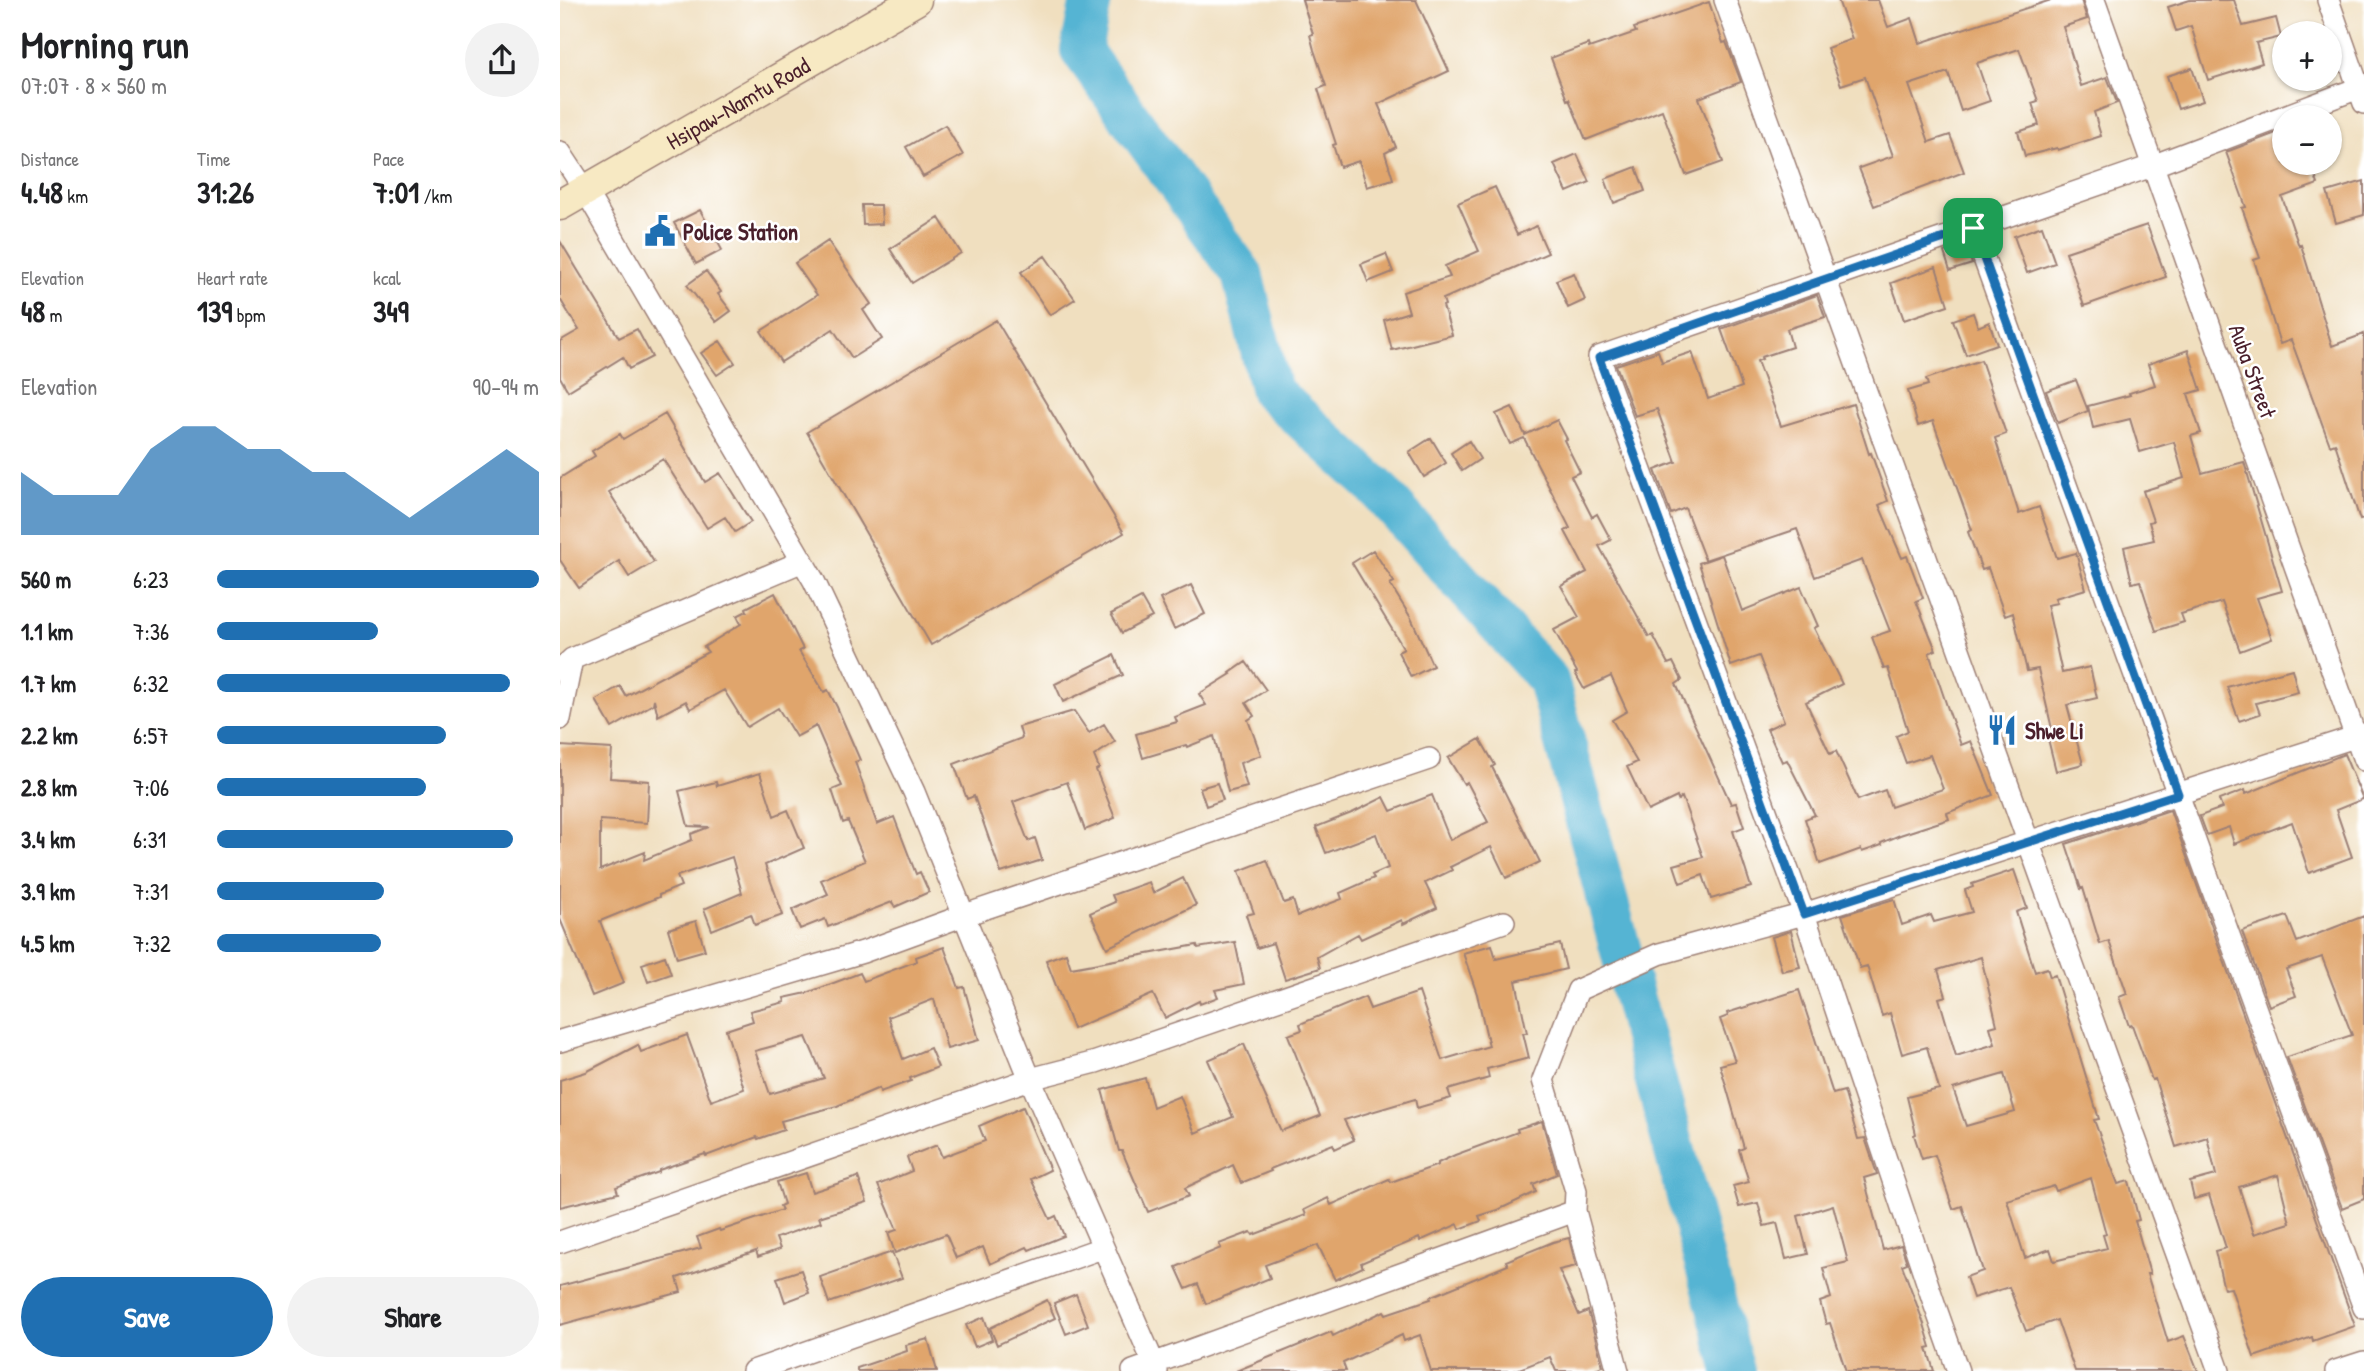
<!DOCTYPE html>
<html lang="en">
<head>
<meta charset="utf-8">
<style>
  :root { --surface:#fff; --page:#f2f2f2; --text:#202124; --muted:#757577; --accent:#1f6fb2 }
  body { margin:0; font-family:"Patrick Hand",sans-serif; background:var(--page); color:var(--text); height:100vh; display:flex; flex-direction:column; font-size:26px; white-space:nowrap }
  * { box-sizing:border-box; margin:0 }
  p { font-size:23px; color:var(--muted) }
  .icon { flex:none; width:38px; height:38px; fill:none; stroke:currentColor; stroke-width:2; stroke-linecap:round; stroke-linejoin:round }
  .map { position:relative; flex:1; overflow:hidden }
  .details { display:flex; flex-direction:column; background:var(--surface); width:560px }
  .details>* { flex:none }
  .fabs { position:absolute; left:1712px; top:21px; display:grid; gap:14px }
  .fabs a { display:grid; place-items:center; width:70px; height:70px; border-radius:50%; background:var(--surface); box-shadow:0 2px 5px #0004; font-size:35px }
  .pin { position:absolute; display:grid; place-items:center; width:60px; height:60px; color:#fff; margin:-30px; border-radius:14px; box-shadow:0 4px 10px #0006 }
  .round { display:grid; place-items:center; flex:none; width:74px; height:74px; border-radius:37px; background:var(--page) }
  .headline { display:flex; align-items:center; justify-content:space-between; height:119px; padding:0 21px }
  h1 { font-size:38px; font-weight:700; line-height:52px }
  .stats { display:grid; grid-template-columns:repeat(3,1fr); gap:10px; height:119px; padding:7px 21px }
  .stats div { display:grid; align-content:center }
  .stats b { font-size:30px; font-weight:700 }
  .stats small { font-size:19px; font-weight:400 }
  .stats p { font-size:19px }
  .chart { height:196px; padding:14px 21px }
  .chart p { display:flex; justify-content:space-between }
  .chart svg { width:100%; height:126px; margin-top:7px; fill:var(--accent); opacity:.7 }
  .button { display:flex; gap:14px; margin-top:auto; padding:14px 21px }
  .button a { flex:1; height:80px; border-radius:42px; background:var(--accent); color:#fff; font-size:28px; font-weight:700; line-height:80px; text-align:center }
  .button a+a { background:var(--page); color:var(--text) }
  ul { padding:0 21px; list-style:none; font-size:23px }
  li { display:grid; grid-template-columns:112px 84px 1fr; align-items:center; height:52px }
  li i { height:18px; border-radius:9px; background:var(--accent) }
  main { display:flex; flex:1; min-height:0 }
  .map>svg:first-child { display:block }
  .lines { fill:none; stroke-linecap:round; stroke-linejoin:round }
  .river { stroke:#55b4d3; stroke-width:42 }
  .building { fill:#e0a56c; fill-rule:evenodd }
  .minor-casing { stroke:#9d7f75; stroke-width:24 }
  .secondary-casing { stroke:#9d7f75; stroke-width:33 }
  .minor { stroke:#fff; stroke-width:21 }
  .secondary { stroke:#f7e9c3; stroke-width:30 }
  .route-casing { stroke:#fff; stroke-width:14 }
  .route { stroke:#1f6fb2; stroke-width:9 }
  .labels { text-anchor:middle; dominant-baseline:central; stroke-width:5; stroke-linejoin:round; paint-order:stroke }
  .street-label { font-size:23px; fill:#4a1f2b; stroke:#fff }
  .poi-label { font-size:23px; font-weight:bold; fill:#4a1f2b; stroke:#fff; text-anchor:start }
</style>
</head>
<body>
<main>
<section class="details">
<div class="headline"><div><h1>Morning run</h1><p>07:07 · 8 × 560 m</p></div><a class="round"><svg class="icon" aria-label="share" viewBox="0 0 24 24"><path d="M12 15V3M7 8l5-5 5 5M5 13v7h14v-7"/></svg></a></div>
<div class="stats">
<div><p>Distance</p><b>4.48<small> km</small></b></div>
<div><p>Time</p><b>31:26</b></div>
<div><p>Pace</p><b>7:01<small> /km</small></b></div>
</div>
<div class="stats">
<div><p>Elevation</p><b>48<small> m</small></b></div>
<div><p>Heart rate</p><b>139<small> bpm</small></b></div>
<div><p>kcal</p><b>349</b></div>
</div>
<div class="chart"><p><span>Elevation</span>90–94 m</p>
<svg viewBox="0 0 160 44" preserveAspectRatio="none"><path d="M0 44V22L10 30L20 30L30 30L40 14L50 6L60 6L70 14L80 14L90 22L100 22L110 30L120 38L130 30L140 22L150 14L160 22V44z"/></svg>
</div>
<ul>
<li><b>560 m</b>6:23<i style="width:100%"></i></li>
<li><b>1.1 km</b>7:36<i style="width:50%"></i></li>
<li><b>1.7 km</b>6:32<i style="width:91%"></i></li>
<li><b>2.2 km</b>6:57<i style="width:71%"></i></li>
<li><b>2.8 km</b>7:06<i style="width:65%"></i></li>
<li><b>3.4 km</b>6:31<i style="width:92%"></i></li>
<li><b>3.9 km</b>7:31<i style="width:52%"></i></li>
<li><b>4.5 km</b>7:32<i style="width:51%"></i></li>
</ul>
<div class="button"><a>Save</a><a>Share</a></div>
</section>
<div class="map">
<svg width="1804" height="1371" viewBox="0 0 1804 1371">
  <rect width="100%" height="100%" fill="#fff"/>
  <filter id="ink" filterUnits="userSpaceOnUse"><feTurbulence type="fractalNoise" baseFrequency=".0143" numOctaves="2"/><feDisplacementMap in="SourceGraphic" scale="14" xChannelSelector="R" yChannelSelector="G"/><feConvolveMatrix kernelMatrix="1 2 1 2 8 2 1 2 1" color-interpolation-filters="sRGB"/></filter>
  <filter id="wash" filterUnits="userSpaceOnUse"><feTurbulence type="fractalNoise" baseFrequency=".00686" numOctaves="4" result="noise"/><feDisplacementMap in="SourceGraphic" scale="28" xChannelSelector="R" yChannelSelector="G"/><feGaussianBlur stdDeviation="1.57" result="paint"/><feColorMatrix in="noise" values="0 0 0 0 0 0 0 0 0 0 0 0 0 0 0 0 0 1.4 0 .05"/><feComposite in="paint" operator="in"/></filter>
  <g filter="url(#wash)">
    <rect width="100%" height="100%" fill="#f0dfbf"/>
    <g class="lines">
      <path class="river" d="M531,0L521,50L682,274L711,391L816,487L988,680L1174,1371"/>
    </g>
    <g id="blocks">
      <path class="building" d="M742,0H856L889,71L818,104L836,147L825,153L833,179L807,187L799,161L780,167L773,145L776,144L758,89L766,86L754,50L750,35L753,34Z
        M1278,0H1318L1328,27L1352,18L1360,43L1491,0H1521L1527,19L1503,27L1521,86L1547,77L1557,103L1534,112L1541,136L1498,150L1497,148L1465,156L1458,132L1479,125L1472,103L1478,101L1459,49L1417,63L1430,101L1401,111L1388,72L1349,85L1369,142L1390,135L1404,172L1314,206L1299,168L1333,156L1305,77L1281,85L1267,48L1292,39Z
        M1630,0H1674L1683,26L1716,18L1721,37L1696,43L1702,63L1648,80L1631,26L1616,31L1608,7Z
        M1149,2L1163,43L1166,42L1181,82L1139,98L1163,162L1126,175L1102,110L1026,140L1009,99L1007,100L991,58L1028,44L1029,48L1076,32L1074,28Z
        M1632,68L1643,101L1618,109L1607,76Z
        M385,125L403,155L363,177L346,147Z
        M1724,130V163H1750L1758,184L1722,197L1739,246L1741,245L1772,346L1804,334V519L1800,520L1775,443L1770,445L1731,340L1720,344L1694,260L1700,258L1682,208L1686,207L1666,152Z
        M1017,154L1030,182L1007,192L994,164Z
        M1076,167L1085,191L1054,203L1045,179Z
        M1804,181V215L1776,223L1767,192Z
        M935,187L957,235L976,226L988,253L883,299L885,305L883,306L892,335L832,350L824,320L849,312L843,292L890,277L885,266L919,251L898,203Z
        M302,205H321L322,224L303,225Z
        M140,210L162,250L136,264L114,223Z
        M379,218L401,253L352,283L330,249Z
        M1587,225L1606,277L1524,306L1506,252Z
        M1482,226L1495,263L1467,273L1454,236Z
        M0,241L59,338L77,329L92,357L69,369L63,357L8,391L0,377V341L19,330L0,299Z
        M268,241L311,304L303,310L322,339L292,358L273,329L221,362L201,331L257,295L235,263Z
        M1405,244L1412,264L1390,271L1384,252Z
        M826,254L833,272L808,282L801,264Z
        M485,256L515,299L490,315L461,272Z
        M1376,267L1388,305L1344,320L1331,283Z
        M146,271L161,292L158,294L171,311L156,322L127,285Z
        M1014,273L1025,300L1008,308L996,280Z
        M1257,295L1265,317L1227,329L1232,347L1201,357L1202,359L1197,361L1221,426L1293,404L1309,454L1311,453L1328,501L1319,505L1342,558L1347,556L1363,598L1356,601L1376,650L1369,653L1389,712L1401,745L1411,741L1433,795L1387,813L1389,819L1340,835L1321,843L1322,845L1302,852L1301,849L1260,864L1245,819L1255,815L1227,760L1222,762L1207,729L1224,721L1199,656L1171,666L1139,563L1162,555L1182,611L1241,587L1258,626L1254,628L1282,684L1246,702L1270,754L1276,751L1298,800L1325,790L1331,807L1383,789L1370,755L1346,763L1336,736L1348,731L1328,668L1324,669L1312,637L1330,631L1302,560L1255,577L1237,529L1145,560L1125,508L1111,514L1095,470L1116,462L1097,409L1075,416L1056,365L1098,351L1102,362L1132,352L1148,399L1182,387L1161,329Z
        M1413,313L1418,327L1429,322L1437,344L1406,355L1393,320Z
        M436,320L564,533L371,645L247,432Z
        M160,341L175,363L157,375L141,353Z
        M1628,350L1641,390L1628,394L1641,433L1631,436L1642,473L1684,462L1722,591L1697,598L1712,639L1680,651L1662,602L1621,614L1624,622L1596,631L1580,581L1572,583L1564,547L1594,540L1589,522L1593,521L1583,491L1624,478L1614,442L1580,452L1570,419L1533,428L1528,406L1570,395L1569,393L1595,385L1588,364Z
        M1421,360L1446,434L1435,438L1459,514L1479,507L1497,558L1516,553L1526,589L1495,598L1497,603L1487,605L1502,673L1530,667L1537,698L1507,705L1523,764L1496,771L1487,735L1493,733L1478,669L1467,671L1453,613L1445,616L1428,568L1422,570L1408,532L1412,530L1373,421L1358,426L1348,391L1368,385L1366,379Z
        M1516,380L1528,411L1498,423L1486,391Z
        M952,407L965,435L997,420L1007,439L1004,440L1020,472L1011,476L1032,517L1037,514L1051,540L1039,546L1089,637L1093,635L1108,664L1113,662L1122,680L1116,684L1171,804L1176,803L1184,827L1173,831L1191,887L1151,899L1143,875L1120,883L1114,865L1143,857L1122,797L1118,800L1117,797L1088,811L1067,767L1077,762L1052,720L1067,711L1051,676L1024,689L1015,673L1017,672L994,630L1019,617L1001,586L1027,572L1005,531L1010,528L964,438L950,444L936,414Z
        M105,414L145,482L160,473L191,522L175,532L165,517L147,528L103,459L49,492L94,562L69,577L59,561L19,588L0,560V478L35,456L32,451L60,434L63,439Z
        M871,438L886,463L864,477L849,452Z
        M909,441L920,459L902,471L891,453Z
        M813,550L834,582L830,584L851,618L873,666L851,677L838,652L844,649L792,563Z
        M631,585L645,614L614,629L600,599Z
        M215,593L243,649L239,651L264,692L268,690L277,707L300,760L295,762L317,824L334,817L356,874L360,872L369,892L335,907L332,902L268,927L265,919L240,929L232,910L268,894L261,880L305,861L288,821L283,823L272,790L282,786L256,726L236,737L218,708L187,727L164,690L130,709L126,701L98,716L94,699L93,704L52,728L36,700L60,686L66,696L148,652L144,647L181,624L177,616L187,611L186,608Z
        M581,598L592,617L562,633L551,614Z
        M554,655L563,675L503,702L495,684Z
        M686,662L706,690L686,703L694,716L688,720L701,755L680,763L687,787L668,792L654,736L627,747L626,745L583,758L576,734L617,722L615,717L646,705L639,694L671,674L670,673Z
        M1732,669L1738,692L1696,703L1700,714L1679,721L1667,687Z
        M514,711L529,733L544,724L555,742L534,756L539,768L536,770L555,818L525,830L507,782L453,802L468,841L475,838L482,860L441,873L414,796L407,799L394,764L462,738L459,727Z
        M920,739L935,765L932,767L980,862L946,878L931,847L890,867L892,870L865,883L877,908L843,924L842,920L801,939L798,934L757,957L760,968L725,979L713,943L697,948L686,915L694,913L679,871L707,860L724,903L733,900L738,916L782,899L780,893L814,878L812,875L828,868L816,834L766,853L756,827L794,812L824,797L831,811L872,795L890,840L928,822L907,782L904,784L888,758Z
        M0,746L52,749L50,778L89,781L87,823L40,820V870L85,852L84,860L132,840L131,834L149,827L128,826L119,791L156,782L157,786L200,773L214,816L228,810L244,848L205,865L223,915L195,925L191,914L152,930L144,909L182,893L172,857L117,876L121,886L99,895V897L40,921L64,983L32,996L0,919Z
        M1784,754L1803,799L1776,810L1792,857L1749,873L1732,822L1674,844L1669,827L1647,835L1640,816L1662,808L1659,800L1685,790L1686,794Z
        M657,783L663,800L646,806L640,788Z
        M1610,810L1795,1326L1753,1341L1752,1337L1694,1357L1671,1288L1664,1289L1655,1251L1666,1248L1649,1195L1634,1199L1630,1182L1656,1175L1647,1137L1616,1147L1595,1079L1592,1080L1572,1025L1569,1026L1559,997L1567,994L1549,941L1540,944L1523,888L1521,889L1506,844ZM1718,1175L1730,1223L1694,1234L1679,1187Z
        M1454,870L1467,908L1456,912L1475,972L1487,968L1490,977L1495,975L1539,1119L1534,1120L1558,1184L1569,1181L1579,1220L1575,1221L1590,1274H1587L1608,1342L1624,1336L1638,1371H1515L1497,1320L1466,1331L1449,1287L1413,1298L1406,1277L1423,1271L1402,1206L1393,1209L1375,1155L1362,1159L1354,1135L1356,1134L1347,1097L1379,1089L1367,1047L1342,1054L1330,1013L1322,1016L1307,966L1300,968L1282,915L1334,899L1342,925L1371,915L1374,922L1412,912L1405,890L1413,887L1412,884ZM1421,957L1437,1025L1430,1027L1435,1044L1396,1056L1379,998L1386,996L1378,970ZM1444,1074L1455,1112L1406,1126L1393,1089ZM1531,1178L1546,1234L1543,1235L1547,1248L1494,1261L1490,1249L1465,1258L1447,1200L1494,1186L1496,1191Z
        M623,878L636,905L547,948L530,913L555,902L552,895L589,882L593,893Z
        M1727,916L1737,942L1804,916V1199L1782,1208L1727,1057L1792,1035L1762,957L1726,969L1736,996L1709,1006L1682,931Z
        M136,921L145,950L117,958L108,929Z
        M1231,931L1240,967L1222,971L1212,937Z
        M675,942L684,984L655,990L658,997L640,1004L639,1001L605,1018L593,994L513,1029L486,960L506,953L511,968L637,945L638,948Z
        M1000,944L1006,969L956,981L967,1033H963L969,1058L927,1069L929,1078L888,1090L891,1098L857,1108L855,1099L784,1120L794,1140L775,1149L773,1144L710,1169L711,1171L681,1183L673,1165L625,1188L629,1196L588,1212L562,1151H559L542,1090L585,1078L593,1107L620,1096L635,1133L673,1117L648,1060L684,1044L698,1078H697L721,1131L760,1116L728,1035L742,1030L740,1024L805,997L810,1009L859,992L882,1060L929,1046L917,994L903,953L932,945L936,959Z
        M384,947L399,988L404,987L419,1040L387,1049L374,999L328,1017L343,1059L370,1048L378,1067L350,1078L351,1081L320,1092L319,1088L277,1106L221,1121L224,1130L198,1139L197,1137L146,1156L145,1154L99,1170V1172L56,1187L58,1193L0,1207V1080L26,1072L78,1045L81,1052L127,1035L151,1101L184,1089L166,1030L193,1021L190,1011L225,1002L224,998L247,993L300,973L304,981L357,961L356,957ZM246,1037L264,1078L210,1094L195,1051Z
        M105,956L111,974L88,982L82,964Z
        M1239,990L1273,1094L1284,1091L1298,1139L1305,1138L1317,1174L1304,1178L1323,1250L1341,1245L1347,1263L1342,1265L1364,1324L1371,1347L1367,1348L1374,1371H1286L1270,1323L1266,1324L1260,1302L1271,1298L1263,1268L1288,1262L1273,1205L1238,1216L1248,1254L1226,1259L1217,1223L1204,1226L1198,1203L1179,1207L1173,1186L1189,1182L1179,1150L1184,1148L1160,1065L1175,1061L1160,1019L1168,1016L1167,1013Z
        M463,1107L490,1170L471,1179L490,1219L496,1216L504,1236L469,1250L467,1247L430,1264L423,1247L396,1258L386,1234L335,1253L328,1233L337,1230L318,1185L352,1171L347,1157L377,1145L382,1157L425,1141L419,1126Z
        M982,1121L997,1174L973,1184L976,1192L938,1210L919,1216L921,1221L900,1229L898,1224L860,1241L859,1238L801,1263L803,1267L775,1280L758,1245L705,1265L710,1278L646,1304L638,1284L626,1289L616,1267L661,1248L659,1244L691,1232L693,1235L746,1215L744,1210L768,1198L771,1205L829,1179L831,1182L878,1165V1163L895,1155L958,1132L957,1129Z
        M246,1173L252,1192L298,1177L307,1202L259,1217L261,1222L216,1238L220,1249L198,1257L196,1251L117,1278L121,1292L0,1325V1286L141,1248L137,1237L159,1229L160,1231L222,1210L220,1206L224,1204L217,1182Z
        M1009,1238L1016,1266L999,1270L1019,1315L1028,1311L1043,1366L1030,1371H996L990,1357L954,1371H871L860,1335L844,1341L842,1335L783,1363L786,1371H676L771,1332L773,1336L824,1311L826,1314L871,1299L870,1297L948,1265L946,1261L993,1242Z
        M332,1252L342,1278L269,1303L260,1277Z
        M241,1270L249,1293L225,1302L217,1278Z
        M516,1294L528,1325L506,1334L494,1303Z
        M487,1300L495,1318L437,1345L430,1328Z
        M424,1317L432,1340L415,1347L406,1325Z
        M368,1339L377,1371H297V1368L347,1351L346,1345Z"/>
    </g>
  </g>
  <g filter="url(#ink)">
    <use href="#blocks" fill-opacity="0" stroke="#9d7f75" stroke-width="2"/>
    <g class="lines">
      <defs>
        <path id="minor" d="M1165,0L1659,1371
          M1534,0L1804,760
          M1768,0L1804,103
          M0,152L25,190L254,581L354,792L470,1079L597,1371
          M1413,228L1804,1308
          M0,670L12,659L243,561
          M0,719L12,659
          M0,1041L303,952L405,915L869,759
          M0,1242L470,1079L536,1062L944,922
          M193,1371L542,1248
          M573,1371L1015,1211
          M1058,1371L1015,1211L1016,1191L983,1080L1018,990L1099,954L1244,914L1804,734
          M1398,1371L1374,1303L1244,914L1039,357L1592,166L1804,86
          M1776,1371L1804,1362"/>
        <g id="secondary">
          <path id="s1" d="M0,205L356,0"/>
        </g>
      </defs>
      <use href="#minor" class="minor-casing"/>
      <use href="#secondary" class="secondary-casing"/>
      <use href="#minor" class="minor"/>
      <use href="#secondary" class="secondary"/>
    </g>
  </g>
  <g class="lines" filter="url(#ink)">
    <defs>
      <path id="route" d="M1413,228L1618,794L1244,914L1039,358Z"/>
    </defs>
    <use href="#route" class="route-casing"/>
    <use href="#route" class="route"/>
  </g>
  <defs>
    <symbol id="civic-bare" viewBox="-9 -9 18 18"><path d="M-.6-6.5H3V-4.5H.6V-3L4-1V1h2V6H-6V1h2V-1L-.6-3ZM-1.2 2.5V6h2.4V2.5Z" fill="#1f6fb2" stroke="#fff" stroke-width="2.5" paint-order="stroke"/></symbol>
    <symbol id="restaurant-bare" viewBox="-9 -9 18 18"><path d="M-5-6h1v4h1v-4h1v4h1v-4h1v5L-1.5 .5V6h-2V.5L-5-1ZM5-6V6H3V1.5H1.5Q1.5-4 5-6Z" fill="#1f6fb2" stroke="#fff" stroke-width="2.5" paint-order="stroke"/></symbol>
  </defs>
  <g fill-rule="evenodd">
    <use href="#civic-bare" x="78" y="209" width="44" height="44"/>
    <use href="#restaurant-bare" x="1420" y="708" width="44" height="44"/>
  </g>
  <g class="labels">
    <g class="street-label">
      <text stroke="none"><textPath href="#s1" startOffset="205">Hsipaw-Namtu Road</textPath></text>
      <text transform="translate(1693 371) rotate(70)">Auba Street</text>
    </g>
    <g class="poi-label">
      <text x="123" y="231">Police Station</text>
      <text x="1465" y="730">Shwe Li</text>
    </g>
  </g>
</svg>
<div class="fabs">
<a>+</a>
<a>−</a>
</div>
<div class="pin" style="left:1413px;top:228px;background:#1e9e55"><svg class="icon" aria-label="arrive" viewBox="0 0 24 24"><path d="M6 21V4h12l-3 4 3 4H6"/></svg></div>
</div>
</main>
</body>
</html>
